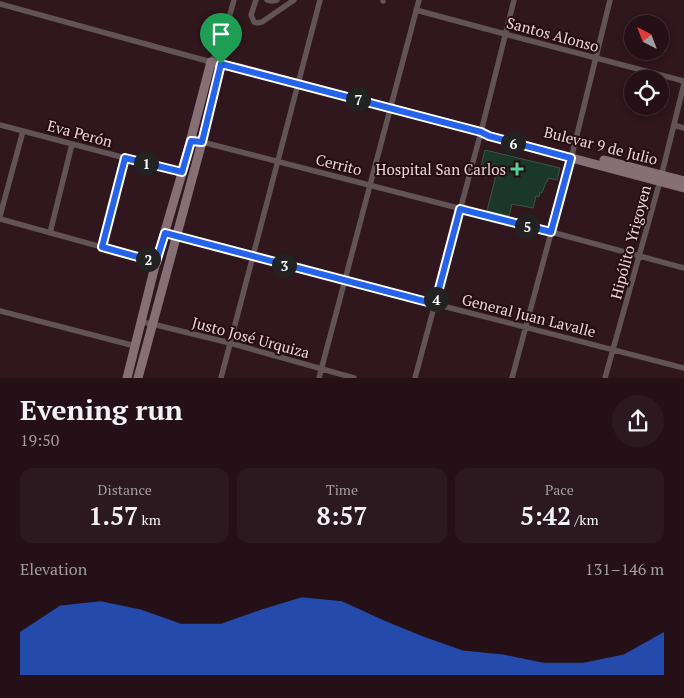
<!DOCTYPE html>
<html lang="en">
<head>
<meta charset="utf-8">
<style>
  :root { --surface:#241016; --page:#2c191f; --text:#f1f3f6; --muted:#a39da1; --line:#413035; --accent:#2563eb }
  body { margin:0; font-family:"PT Serif",serif; background:var(--page); color:var(--text); height:100vh; display:flex; flex-direction:column; font-size:19px; white-space:nowrap }
  * { box-sizing:border-box; margin:0 }
  p { font-size:16px; color:var(--muted) }
  .icon { flex:none; width:28px; height:28px; fill:none; stroke:currentColor; stroke-width:2; stroke-linecap:round; stroke-linejoin:round }
  .map { position:relative; height:378px; overflow:hidden }
  .panel { display:flex; flex-direction:column; background:var(--surface); flex:1 }
  .panel>* { flex:none }
  .needle { width:32px; rotate:318deg }
  .fabs { position:absolute; left:624px; top:15px; display:grid; gap:10px }
  .fabs a { display:grid; place-items:center; width:45px; height:45px; border-radius:50%; background:var(--surface); box-shadow:0 2px 8px #0003,0 0 0 1px var(--line); font-size:25px }
  .pin { position:absolute; display:grid; place-items:center; width:42px; height:42px; color:#fff; margin:-51px -21px; border-radius:50% 50% 50% 0; rotate:-45deg; box-shadow:0 0 5px #0007 }
  .pin .icon { rotate:45deg }
  .km { position:absolute; width:25px; height:25px; margin:-12px; border-radius:50%; background:#222; color:#fff; font-size:14px; line-height:25px; text-align:center }
  .round { display:grid; place-items:center; flex:none; width:52px; height:52px; border-radius:26px; background:var(--page) }
  .overview { display:flex; align-items:center; justify-content:space-between; height:85px; padding:0 20px }
  h1 { font-size:28px; font-weight:700; line-height:38px }
  .figures { display:grid; grid-template-columns:repeat(3,1fr); gap:8px; height:85px; padding:5px 20px }
  .figures div { display:grid; align-content:center; border-radius:12px; background:var(--page); text-align:center }
  .figures b { font-size:25px; font-weight:700 }
  .figures small { font-size:14px; font-weight:400 }
  .figures p { font-size:14px }
  .chart { height:140px; padding:10px 20px }
  .chart p { display:flex; justify-content:space-between }
  .chart svg { width:100%; height:90px; margin-top:5px; fill:var(--accent); opacity:.7 }
  .map>svg:first-child { display:block }
  .building { fill:#1b3729; stroke:#3a5747 }
  .lines { fill:none; stroke-linecap:round; stroke-linejoin:round }
  .street { stroke:#615356; stroke-width:5.5 }
  .secondary { stroke:#877075; stroke-width:9 }
  .route-casing { stroke:#fff; stroke-width:10 }
  .route { stroke:#2563eb; stroke-width:6 }
  .poi-dot { fill:#50d398; stroke:#260d13; stroke-width:2 }
  .labels { text-anchor:middle; dominant-baseline:central; stroke-width:4; stroke-linejoin:round; paint-order:stroke }
  .street-label { font-size:15px; fill:#e9d6da; stroke:#260d13 }
  .poi-label { font-size:15px; fill:#e9d6da; stroke:#260d13; text-anchor:end }
</style>
</head>
<body>
<div class="map">
<svg width="684" height="378" viewBox="0 0 684 378">
  <rect width="100%" height="100%" fill="#30161d"/>
  <path class="building" d="M485,150L560,168L557,180L548,178L547,182H546L542,193L540,192L539,197L536,196L533,208L512,204L509,216L487,211L498,167L489,165L486,177L479,175Z"/>
  <g class="lines">
    <path class="street" d="M256,0L251,15L254,22L257,23L262,22L294,0
      M267,0L272,1L277,0
      M383,1V0
      M0,4L211,62L220,49
      M416,10L505,34L684,81
      M221,65L220,49L234,0
      M0,125L182,173
      M674,125L684,128
      M191,141L202,142L551,232L684,268
      M0,216L23,131
      M0,219L156,262
      M50,233L72,144
      M165,233L435,304L684,368
      M102,247L125,158
      M0,311L135,346
      M142,322L152,324L230,343L354,378
      M221,378L320,0
      M319,378L419,0
      M415,378L481,132L514,0
      M512,378L572,155L610,0
      M605,378L660,181L684,84"/>
    <path class="secondary" d="M604,160L684,181
      M127,378L156,262L182,173L211,62L243,69L481,132L489,136L684,188
      M138,378L202,142L221,65"/>
  </g>
  <g class="lines">
    <defs>
      <path id="route" d="M221,64L481,132L489,136L571,158L551,232L460,209L435,304L165,233L156,262L102,247L125,158L182,172L191,141L202,142Z"/>
    </defs>
    <use href="#route" class="route-casing"/>
    <use href="#route" class="route"/>
  </g>
  <path class="poi-dot" d="M514.5 161.5h5v5h5v5h-5v5h-5v-5h-5v-5h5z"/>
  <g class="labels">
    <g class="street-label">
      <text transform="translate(553 34) rotate(15)">Santos Alonso</text>
      <text transform="translate(80 133) rotate(15)">Eva Perón</text>
      <text transform="translate(601 145) rotate(14)">Bulevar 9 de Julio</text>
      <text transform="translate(339 164) rotate(14)">Cerrito</text>
      <text transform="translate(630 242) rotate(-75)">Hipólito Yrigoyen</text>
      <text transform="translate(529 315) rotate(14)">General Juan Lavalle</text>
      <text transform="translate(251 337) rotate(15)">Justo José Urquiza</text>
    </g>
    <g class="poi-label">
      <text x="506" y="169">Hospital San Carlos</text>
    </g>
  </g>
</svg>
<div class="fabs">
<a><svg class="needle" viewBox="-14 -14 28 28"><path d="M0-13l5 13h-10z" fill="#e53935"/><path d="M0 13l5-13h-10z" fill="#a39da1"/></svg></a>
<a><svg class="icon" aria-label="locate" viewBox="0 0 24 24"><circle cx="12" cy="12" r="6"/><path d="M12 2v4M12 18v4M2 12h4M18 12h4"/></svg></a>
</div>
<div class="pin" style="left:221px;top:64px;background:#1e9e55"><svg class="icon" aria-label="arrive" viewBox="0 0 24 24"><path d="M6 21V4h12l-3 4 3 4H6"/></svg></div>
<b class="km" style="left:146px;top:163px">1</b>
<b class="km" style="left:148px;top:259px">2</b>
<b class="km" style="left:284px;top:265px">3</b>
<b class="km" style="left:436px;top:299px">4</b>
<b class="km" style="left:527px;top:226px">5</b>
<b class="km" style="left:513px;top:143px">6</b>
<b class="km" style="left:358px;top:99px">7</b>
</div>
<section class="panel">
<div class="overview"><div><h1>Evening run</h1><p>19:50</p></div><a class="round"><svg class="icon" aria-label="share" viewBox="0 0 24 24"><path d="M12 15V3M7 8l5-5 5 5M5 13v7h14v-7"/></svg></a></div>
<div class="figures">
<div><p>Distance</p><b>1.57<small> km</small></b></div>
<div><p>Time</p><b>8:57</b></div>
<div><p>Pace</p><b>5:42<small> /km</small></b></div>
</div>
<div class="chart"><p><span>Elevation</span>131–146 m</p>
<svg viewBox="0 0 160 44" preserveAspectRatio="none"><path d="M0 44V23L10 10L20 8L30 12L40 19L50 19L60 12L70 6L80 8L90 17L100 25L110 32L120 34L130 38L140 38L150 34L160 23V44z"/></svg>
</div>
</section>
</body>
</html>
